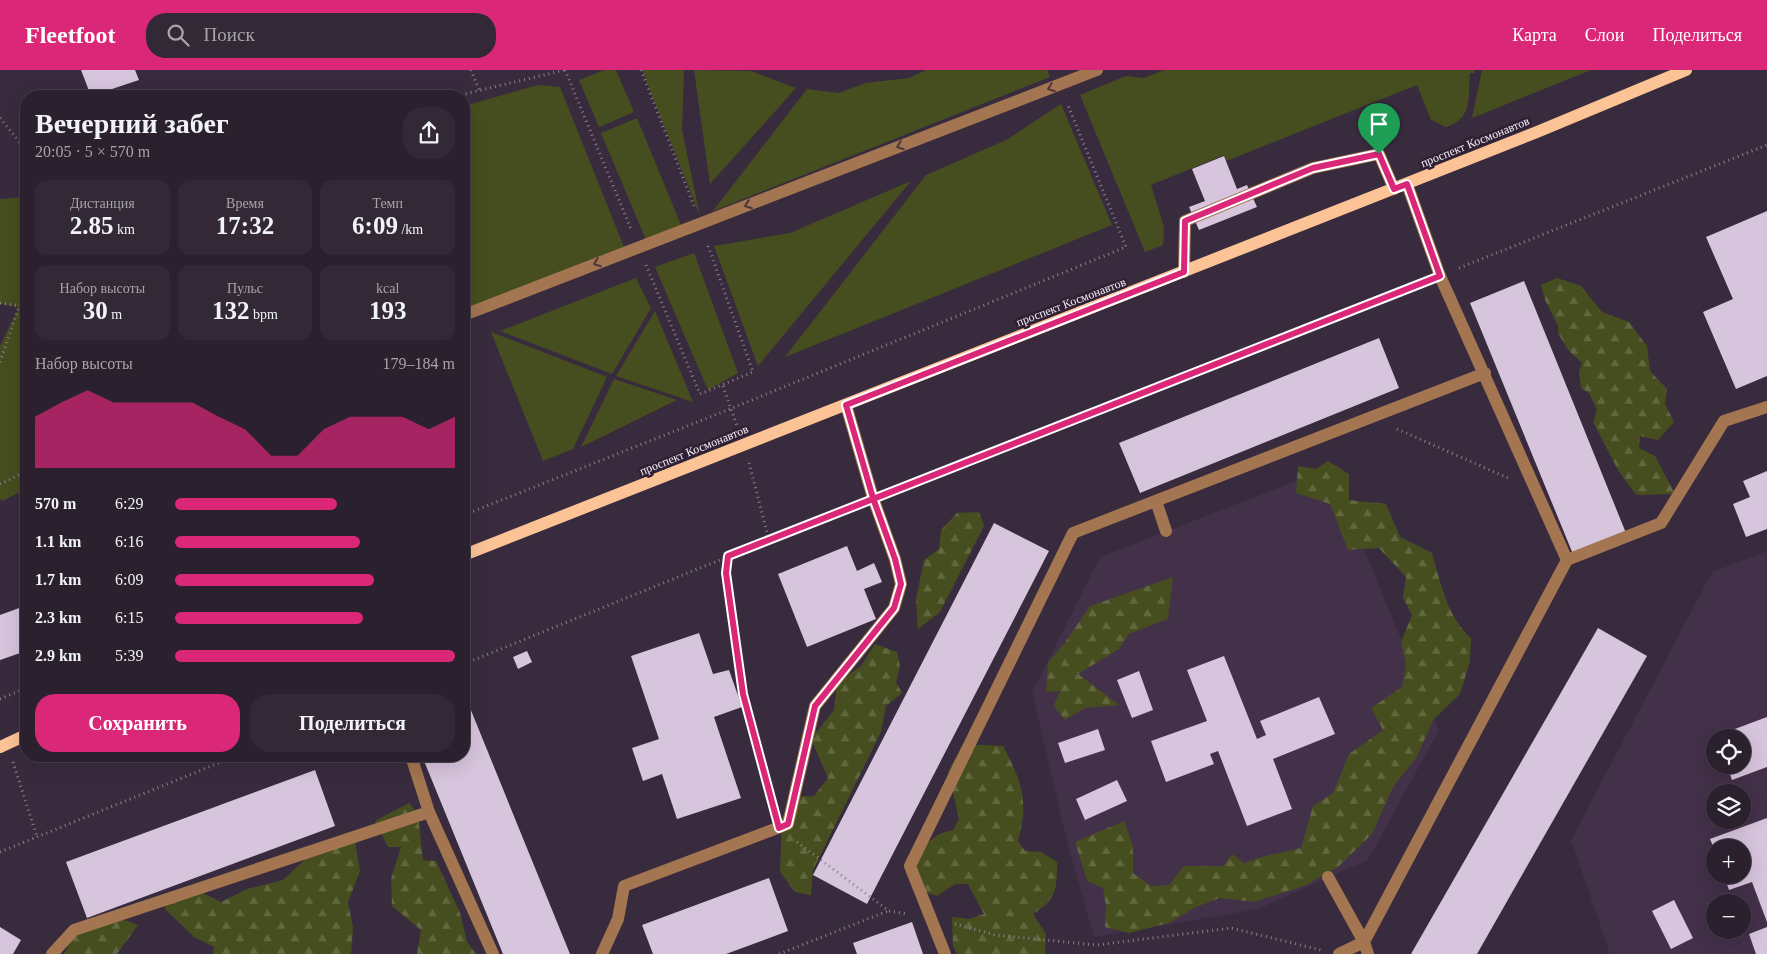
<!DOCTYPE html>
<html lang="ru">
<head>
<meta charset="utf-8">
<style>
  :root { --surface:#2b202e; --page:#332836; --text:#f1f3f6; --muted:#a6a3aa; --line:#473e4a; --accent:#db2777 }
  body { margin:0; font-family:Georgia,serif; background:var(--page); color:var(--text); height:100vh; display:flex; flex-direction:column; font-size:19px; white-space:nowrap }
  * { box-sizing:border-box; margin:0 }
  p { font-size:16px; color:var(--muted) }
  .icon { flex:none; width:28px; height:28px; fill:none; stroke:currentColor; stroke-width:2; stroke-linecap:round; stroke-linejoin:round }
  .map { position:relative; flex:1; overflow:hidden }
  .drawer { position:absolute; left:20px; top:20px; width:450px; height:672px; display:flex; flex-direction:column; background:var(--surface); border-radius:20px; box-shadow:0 5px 20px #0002,0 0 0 1px var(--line) }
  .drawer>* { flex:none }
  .fabs { position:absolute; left:1706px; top:659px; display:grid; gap:10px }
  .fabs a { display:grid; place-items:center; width:45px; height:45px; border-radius:50%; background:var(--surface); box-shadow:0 5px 20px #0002,0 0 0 1px var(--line); font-size:25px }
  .pin { position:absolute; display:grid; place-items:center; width:42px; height:42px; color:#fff; margin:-51px -21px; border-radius:50% 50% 50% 0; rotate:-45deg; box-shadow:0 0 5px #0007 }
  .pin .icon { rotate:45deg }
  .round { display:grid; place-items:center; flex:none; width:52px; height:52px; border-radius:20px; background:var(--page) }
  .overview { display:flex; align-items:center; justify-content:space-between; height:85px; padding:0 15px }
  h1 { font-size:28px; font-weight:600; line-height:38px }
  .metrics { display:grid; grid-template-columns:repeat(3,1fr); gap:8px; height:85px; padding:5px 15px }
  .metrics div { display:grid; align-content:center; border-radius:12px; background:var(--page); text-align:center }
  .metrics b { font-size:25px; font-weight:600 }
  .metrics small { font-size:14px; font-weight:400 }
  .metrics p { font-size:14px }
  .chart { height:140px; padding:10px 15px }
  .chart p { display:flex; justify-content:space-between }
  .chart svg { width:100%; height:90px; margin-top:5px; fill:var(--accent); opacity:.7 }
  .primary-button { display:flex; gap:10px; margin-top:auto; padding:10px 15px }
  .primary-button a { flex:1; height:58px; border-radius:20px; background:var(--accent); color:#fff; font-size:20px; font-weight:600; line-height:58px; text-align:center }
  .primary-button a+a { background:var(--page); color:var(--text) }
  ul { padding:0 15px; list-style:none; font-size:16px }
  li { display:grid; grid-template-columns:80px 60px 1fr; align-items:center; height:38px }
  li i { height:12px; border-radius:6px; background:var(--accent) }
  header { display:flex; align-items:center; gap:30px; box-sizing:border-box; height:70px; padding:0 25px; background:var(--accent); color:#fff }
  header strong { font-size:24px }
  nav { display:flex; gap:28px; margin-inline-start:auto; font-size:18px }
  .search { width:350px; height:45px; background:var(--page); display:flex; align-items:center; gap:12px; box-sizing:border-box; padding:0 18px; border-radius:20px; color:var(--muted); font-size:19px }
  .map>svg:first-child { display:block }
  .built { fill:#433049; fill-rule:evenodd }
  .grass { fill:#464e1f }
  .forest { fill:url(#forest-firs) }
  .building { fill:#d7c4dd }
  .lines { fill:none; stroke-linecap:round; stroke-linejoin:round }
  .path { stroke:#8b7f8f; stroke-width:3; stroke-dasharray:1 4; stroke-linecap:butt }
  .minor { stroke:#a37550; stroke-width:12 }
  .major { stroke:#fcc396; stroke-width:12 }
  .oneway { stroke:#4c363a }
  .route-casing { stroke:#fff; stroke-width:10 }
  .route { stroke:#db2777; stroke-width:6 }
  .labels { text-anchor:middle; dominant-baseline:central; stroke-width:5; stroke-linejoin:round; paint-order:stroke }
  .street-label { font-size:12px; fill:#f5ecf8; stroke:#2f2133 }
</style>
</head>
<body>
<header>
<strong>Fleetfoot</strong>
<div class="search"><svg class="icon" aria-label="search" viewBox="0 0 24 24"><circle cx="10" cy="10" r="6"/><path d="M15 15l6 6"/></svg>Поиск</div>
<nav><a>Карта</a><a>Слои</a><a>Поделиться</a></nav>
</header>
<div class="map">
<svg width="1767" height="884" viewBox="0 0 1767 884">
  <defs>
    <pattern id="forest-firs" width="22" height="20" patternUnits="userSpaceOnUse" patternTransform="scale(1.25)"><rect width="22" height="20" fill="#464e1f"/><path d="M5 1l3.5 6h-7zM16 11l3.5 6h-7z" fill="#616840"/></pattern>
  </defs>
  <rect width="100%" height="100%" fill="#392b3e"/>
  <path class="built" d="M1330,398L1439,660L1368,790L1258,839L1094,867L1069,779L1032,622L1100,487Z
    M1767,481V884H1610L1571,770L1712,502ZM1715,668H1742V695H1715ZM1715,722H1742V750H1715ZM1715,778H1742V805H1715ZM1715,832H1742V860H1715Z"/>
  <path class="grass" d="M605,0H616L634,42L599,57L579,10Z
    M642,0H684L682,60L700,146Z
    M694,0L751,1L796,18L710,114Z
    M926,0H1047L1050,7L713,141L807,19L839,23L865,13L909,8Z
    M1164,0H1475L1474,3H1470C1468,27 1473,49 1446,57L1431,50L1417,15L1226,91L1224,85L1151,115L1164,157L1163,175L1145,182L1080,25L1126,6L1144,8Z
    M1482,0H1591L1472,48Z
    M538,15L560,17L624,177L464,242V36Z
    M1061,34L1112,155L785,287L926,105L1006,70Z
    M637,48L681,155L646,170L601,63Z
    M911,111L758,296L714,176L790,163Z
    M26,127V419L2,431L0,429V276L19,237L0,234V129Z
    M694,183L738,303L708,320L655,197Z
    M636,208L651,238L612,304L500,261Z
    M655,241L693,332L616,306Z
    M491,262L607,307L573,379L543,391Z
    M614,309L677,330L581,377Z"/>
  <path class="forest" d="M1557,208L1581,216L1602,242L1629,252L1647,276L1650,301L1667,319L1665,334L1674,352L1658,370L1640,366L1639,378L1655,386L1675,424L1636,425L1618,400L1593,352L1597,340L1589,323L1581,318L1579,302L1582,293L1568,280L1558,263V256L1545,230L1541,215Z
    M1328,391L1349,404V430L1386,434L1400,467L1432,483C1441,513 1447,547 1471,568L1470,591L1460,624L1433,650L1417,687L1393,717L1372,764L1338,797L1304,816L1254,832L1220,828L1196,837L1169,853L1129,863L1105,857L1106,837L1103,818L1087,811L1075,772L1124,751L1133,776V803L1151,816L1169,815L1184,796H1223L1232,784L1244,793L1261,787L1301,778L1313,736L1333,723L1349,684L1383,660L1371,638L1402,617L1406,594L1401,572L1412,545L1403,528L1406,507L1379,478L1348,480L1330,434L1296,423L1298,396L1316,399Z
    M979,442L984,456L940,542L918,559L916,529L924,490L939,479L941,460L957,443Z
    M1173,507L1168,549L1129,564L1119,579L1078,604L1119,635L1085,638L1065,650L1054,636L1060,621L1046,622L1048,593L1066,571L1090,536Z
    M875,574L897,582L900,596L896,612L902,623L886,636L881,662L813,800L811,825L795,822L780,802L782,748L791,727L814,726L828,708L811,669L834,640L837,613L861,596Z
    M963,674L1003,676C1022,712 1029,731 1018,771L1025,781L1041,782L1057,792C1057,819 1057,829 1033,844L1046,864L1045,884H957L953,876L952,847L969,849L984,844L968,814H955L937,826L917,819L905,791L939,764L953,760L959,749L948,702Z
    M409,733L418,744L423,790L436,791L460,843L467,872L476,884H417L421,860L392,836L391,809L401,777H388L375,751Z
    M354,765L360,801L348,832L353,858L351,884H213L214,877L194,867L165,839L167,825L192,818L221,832L247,819L283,810L313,782Z
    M116,847L138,855L117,884H64L68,877L72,855Z"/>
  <path class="building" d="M81,0H135L139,10L91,26Z
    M1224,86L1237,119L1247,115L1257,137L1199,160L1189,137L1205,131L1192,99Z
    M1767,141V306L1736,319L1703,242L1733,229L1706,167Z
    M1524,211L1628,468L1575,489L1470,233Z
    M1379,268L1399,318L1140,423L1119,373Z
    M1767,401V459L1746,467L1733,434L1750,427L1743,411Z
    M994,453L1049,481L867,834L813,805Z
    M847,476L857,501L874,493L882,512L864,519L876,549L807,577L778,504Z
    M22,537L26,549V581L0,590V545Z
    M1598,558L1647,586L1477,884H1411Z
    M699,563L713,604L729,600L742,637L714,647L741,728L677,749L662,704L643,711L632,678L659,669L631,586Z
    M527,581L532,592L518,599L513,587Z
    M1224,586L1257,669L1266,665L1260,651L1319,627L1335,664L1273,689L1292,739L1247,756L1218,681L1210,684L1214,694L1166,712L1151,671L1207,651L1187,600Z
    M1139,601L1153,640L1132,648L1117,610Z
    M466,628L570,884H503L422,686H464V629Z
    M1767,647V697L1732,710L1727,695H1742V668L1716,666Z
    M1098,659L1105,680L1065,693L1058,673Z
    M315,700L335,756L87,848L66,792Z
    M1117,710L1127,731L1085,750L1076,729Z
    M1767,748V852L1752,812L1729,820L1724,805H1742V778H1715V781L1710,769Z
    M769,808L788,861L726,884H653L642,855Z
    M1674,830L1693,868L1671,879L1652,841Z
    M912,852L923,884H857L853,873Z
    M0,857L21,870L13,884H0Z
    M1767,857V884H1756L1749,864Z"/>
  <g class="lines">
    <path class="path" d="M471,0L479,20
      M565,0L631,159
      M641,0L694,136
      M456,26L565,0
      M0,48L26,80
      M646,195L700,324L753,302L707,173
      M1459,198L1767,75
      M0,233L19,236L26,227
      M0,292L19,236
      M723,316L737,356
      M1397,359L1508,408
      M749,393L769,470
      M0,414L26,402
      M891,421L1423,213
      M464,445L730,339L1126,177L1067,33
      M728,486L726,503L743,624L771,731
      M464,594L855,435
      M0,629L26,618
      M13,692L37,767
      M797,772L889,841L908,844
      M0,782L236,686
      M955,854L995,865L1097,875L1231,858L1321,880
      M779,884L888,841"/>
    <path class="minor" d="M1184,202L1185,151L1313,98L1379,84L1394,119
      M464,245L1097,0
      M1156,431L1166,461
      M1567,490L1661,453L1724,351L1767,337
      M411,686L429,742L493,884
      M1328,807L1364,872L1368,884
      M52,884L74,860L429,742
      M602,884L618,849L624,816L788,754L815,636L894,538L901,514L895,489L873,428L846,335
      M945,884L910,796L1073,463L1485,303
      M1339,884L1364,872L1567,490L1440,206L1407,114"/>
    <path class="major" d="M464,485L1537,62L1686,0
      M0,677L26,665"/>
  </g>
  <defs><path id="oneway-chevron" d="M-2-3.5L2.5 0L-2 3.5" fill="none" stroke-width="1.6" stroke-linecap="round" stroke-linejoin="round" transform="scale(1.25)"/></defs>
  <g class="oneway">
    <use href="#oneway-chevron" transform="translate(1051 18) rotate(159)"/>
    <use href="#oneway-chevron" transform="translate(900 76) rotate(159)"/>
    <use href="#oneway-chevron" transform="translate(748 135) rotate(159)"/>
    <use href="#oneway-chevron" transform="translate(597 193) rotate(159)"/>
  </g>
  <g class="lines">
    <defs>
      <path id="route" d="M1379,84L1313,98L1185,151L1184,202L846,335L873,428L895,489L901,514L894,538L815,636L788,754L779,758L743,624L726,503L728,486L1440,206L1407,114L1394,119L1379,84"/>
    </defs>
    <use href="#route" class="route-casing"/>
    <use href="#route" class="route"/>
  </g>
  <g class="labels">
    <g class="street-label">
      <text transform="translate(1475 72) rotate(-22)">проспект Космонавтов</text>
      <text transform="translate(1071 232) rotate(-21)">проспект Космонавтов</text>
      <text transform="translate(694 380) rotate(-22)">проспект Космонавтов</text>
    </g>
  </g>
</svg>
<div class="fabs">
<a><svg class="icon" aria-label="locate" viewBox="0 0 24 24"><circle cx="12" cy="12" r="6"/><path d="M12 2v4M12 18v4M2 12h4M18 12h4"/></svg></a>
<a><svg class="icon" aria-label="layers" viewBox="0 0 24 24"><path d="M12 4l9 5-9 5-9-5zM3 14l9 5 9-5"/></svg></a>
<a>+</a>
<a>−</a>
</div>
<div class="pin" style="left:1379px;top:84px;background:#1e9e55"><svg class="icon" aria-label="arrive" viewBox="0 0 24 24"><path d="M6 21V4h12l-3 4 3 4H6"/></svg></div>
<section class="drawer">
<div class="overview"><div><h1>Вечерний забег</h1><p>20:05 · 5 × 570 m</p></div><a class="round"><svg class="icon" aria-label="share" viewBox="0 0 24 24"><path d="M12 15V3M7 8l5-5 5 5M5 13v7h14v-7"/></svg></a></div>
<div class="metrics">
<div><p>Дистанция</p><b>2.85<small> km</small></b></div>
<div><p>Время</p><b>17:32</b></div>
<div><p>Темп</p><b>6:09<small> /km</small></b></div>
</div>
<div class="metrics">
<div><p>Набор высоты</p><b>30<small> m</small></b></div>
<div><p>Пульс</p><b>132<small> bpm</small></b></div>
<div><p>kcal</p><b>193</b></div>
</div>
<div class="chart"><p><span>Набор высоты</span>179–184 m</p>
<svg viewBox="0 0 160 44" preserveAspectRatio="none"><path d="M0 44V19L10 12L20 6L30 12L40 12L50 12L60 12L70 19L80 25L90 38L100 38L110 25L120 19L130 19L140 19L150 25L160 19V44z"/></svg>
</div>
<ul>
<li><b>570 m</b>6:29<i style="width:58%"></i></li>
<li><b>1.1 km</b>6:16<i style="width:66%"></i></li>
<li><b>1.7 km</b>6:09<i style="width:71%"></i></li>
<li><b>2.3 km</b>6:15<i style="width:67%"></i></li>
<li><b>2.9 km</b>5:39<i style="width:100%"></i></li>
</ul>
<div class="primary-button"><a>Сохранить</a><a>Поделиться</a></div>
</section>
</div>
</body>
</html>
